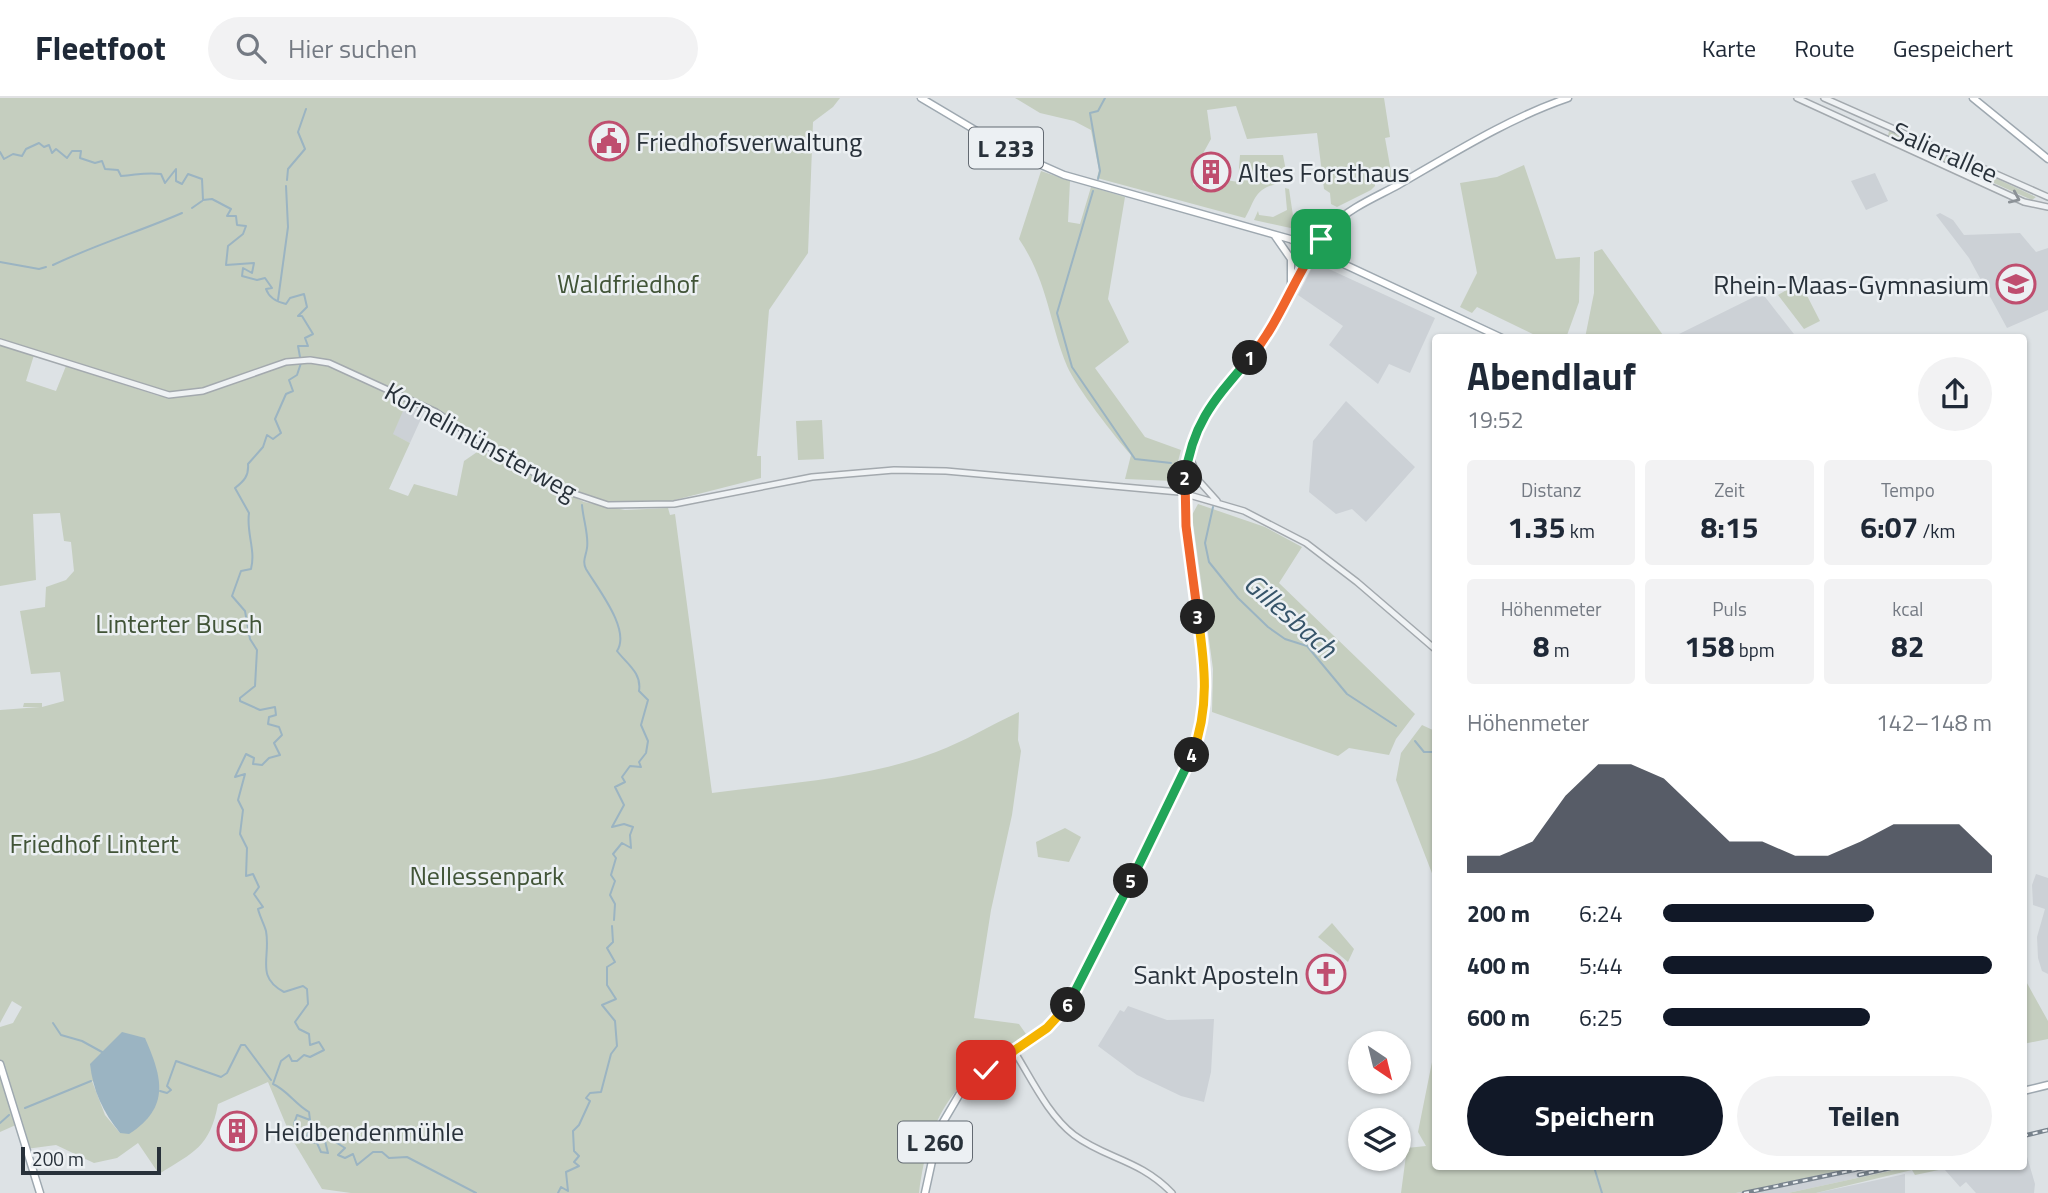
<!DOCTYPE html>
<html lang="de">
<head>
<meta charset="utf-8">
<style>
  :root { --surface:#fff; --page:#f2f2f3; --text:#1f2937; --muted:#747a83; --line:#e0e1e3; --accent:#111827 }
  body { margin:0; font-family:"Titillium Web",sans-serif; background:var(--page); color:var(--text); height:100vh; display:flex; flex-direction:column; font-size:26px; white-space:nowrap }
  * { box-sizing:border-box; margin:0 }
  p { font-size:23px; color:var(--muted) }
  .icon { flex:none; width:38px; height:38px; fill:none; stroke:currentColor; stroke-width:2; stroke-linecap:round; stroke-linejoin:round }
  .map { position:relative; flex:1; overflow:hidden }
  .sheet { position:absolute; left:1432px; top:236px; width:595px; height:836px; display:flex; flex-direction:column; background:var(--surface); border-radius:7px; box-shadow:0 2px 5px #0004 }
  .sheet>* { flex:none }
  .needle { width:46px; rotate:145deg }
  .buttons { position:absolute; left:1348px; top:933px; display:grid; gap:14px }
  .buttons a { display:grid; place-items:center; width:63px; height:63px; border-radius:50%; background:var(--surface); box-shadow:0 2px 5px #0004; font-size:35px }
  .scale { position:absolute; left:21px; bottom:18px; width:140px; box-sizing:border-box; padding-left:7px; border:4px solid #28313a; border-top:0; font-size:19px; line-height:24px; white-space:nowrap; color:#28313a; -webkit-text-stroke:5px #ecf0f3; paint-order:stroke }
  .pin { position:absolute; display:grid; place-items:center; width:60px; height:60px; color:#fff; margin:-30px; border-radius:14px; box-shadow:0 4px 10px #0006 }
  .km { position:absolute; width:35px; height:35px; margin:-18px; border-radius:50%; background:#222; color:#fff; font-size:19px; line-height:35px; text-align:center }
  .round { display:grid; place-items:center; flex:none; width:74px; height:74px; border-radius:37px; background:var(--page) }
  .summary { display:flex; align-items:center; justify-content:space-between; height:119px; padding:0 35px }
  h1 { font-size:38px; font-weight:700; line-height:52px }
  .figures { display:grid; grid-template-columns:repeat(3,1fr); gap:10px; height:119px; padding:7px 35px }
  .figures div { display:grid; align-content:center; border-radius:7px; background:var(--page); text-align:center }
  .figures b { font-size:30px; font-weight:700 }
  .figures small { font-size:19px; font-weight:400 }
  .figures p { font-size:19px }
  .chart { height:196px; padding:14px 35px }
  .chart p { display:flex; justify-content:space-between }
  .chart svg { width:100%; height:126px; margin-top:7px; fill:var(--accent); opacity:.7 }
  .button { display:flex; gap:14px; margin-top:auto; padding:14px 35px }
  .button a { flex:1; height:80px; border-radius:42px; background:var(--accent); color:#fff; font-size:28px; font-weight:700; line-height:80px; text-align:center }
  .button a+a { background:var(--page); color:var(--text) }
  ul { padding:0 35px; list-style:none; font-size:23px }
  li { display:grid; grid-template-columns:112px 84px 1fr; align-items:center; height:52px }
  li i { height:18px; border-radius:9px; background:var(--accent) }
  header { display:flex; align-items:center; gap:42px; box-sizing:border-box; height:98px; padding:0 35px; background:var(--surface); border-bottom:2px solid var(--line) }
  header strong { font-size:33px }
  nav { display:flex; gap:38px; margin-inline-start:auto; font-size:24px }
  .search { width:490px; height:63px; background:var(--page); display:flex; align-items:center; gap:18px; box-sizing:border-box; padding:0 24px; border-radius:38px; color:var(--muted); font-size:26px }
  .map>svg:first-child { display:block }
  .built { fill:#ccd1d6 }
  .green { fill:#c5cebf; fill-rule:evenodd }
  .water { fill:#9bb4c2 }
  .lines { fill:none; stroke-linecap:round; stroke-linejoin:round }
  .stream { stroke:#9bb4c2; stroke-width:2 }
  .minor-casing { stroke:#a3a9ae; stroke-width:8 }
  .major-casing { stroke:#9ea8b0; stroke-width:9 }
  .minor { stroke:#eff2f4; stroke-width:5 }
  .major { stroke:#fff; stroke-width:6 }
  .rail-casing { stroke:#78838d; stroke-width:4.5 }
  .rail { stroke:#ecf0f3; stroke-width:2; stroke-dasharray:5; stroke-linecap:butt }
  .oneway { stroke:#8c9297 }
  .split-1-casing { stroke:#fff; stroke-width:14 }
  .split-2-casing { stroke:#fff; stroke-width:14 }
  .split-3-casing { stroke:#fff; stroke-width:14 }
  .split-4-casing { stroke:#fff; stroke-width:14 }
  .split-5-casing { stroke:#fff; stroke-width:14 }
  .split-6-casing { stroke:#fff; stroke-width:14 }
  .split-7-casing { stroke:#fff; stroke-width:14 }
  .split-1 { stroke:#f0652b; stroke-width:9 }
  .split-2 { stroke:#22a559; stroke-width:9 }
  .split-3 { stroke:#f0652b; stroke-width:9 }
  .split-4 { stroke:#f5b400; stroke-width:9 }
  .split-5 { stroke:#22a559; stroke-width:9 }
  .split-6 { stroke:#22a559; stroke-width:9 }
  .split-7 { stroke:#f5b400; stroke-width:9 }
  .labels { text-anchor:middle; dominant-baseline:central; stroke-width:5; stroke-linejoin:round; paint-order:stroke }
  .shield { fill:#ecf0f3; stroke:#636a72; stroke-width:2 }
  .shield-label { font-size:24px; font-weight:bold; fill:#28313a }
  .poi-label { font-size:26px; fill:#28313a; stroke:#ecf0f3; text-anchor:start }
  .street-label { font-size:26px; fill:#28313a; stroke:#ecf0f3 }
  .park-label { font-size:26px; fill:#415437; stroke:#ecf0f3 }
  .water-label { font-size:28px; font-style:italic; fill:#37556a; stroke:#ecf0f3 }
</style>
</head>
<body>
<header>
<strong>Fleetfoot</strong>
<div class="search"><svg class="icon" aria-label="search" viewBox="0 0 24 24"><circle cx="10" cy="10" r="6"/><path d="M15 15l6 6"/></svg>Hier suchen</div>
<nav><a>Karte</a><a>Route</a><a>Gespeichert</a></nav>
</header>
<div class="map">
<svg width="2048" height="1095" viewBox="0 0 2048 1095">
  <rect width="100%" height="100%" fill="#dde2e5"/>
  <path class="built" d="M1875,75L1888,103L1866,112L1851,83Z
    M1940,115L1953,122L1964,137L2020,135L2036,154L2048,150V212L2007,230L1969,160L1936,117Z
    M1318,166L1435,220L1410,275L1389,266L1378,286L1329,247L1343,228L1298,197L1313,168Z
    M1762,195L1797,240H1673V239Z
    M1346,303L1415,369L1366,424L1352,411L1336,416L1309,394L1313,343Z
    M407,304L425,312L410,345L392,336Z
    M2036,776L2048,780V876L2042,873L2038,860L2037,839L2045,811L2033,807L2032,787Z
    M1128,908L1167,922L1214,921L1211,974L1204,1004L1181,998L1137,977L1098,948L1120,912L1124,914Z
    M2023,1045L2035,1086L2034,1095H1976L1966,1084L1960,1089L1945,1072L1953,1069H2023Z
    M1856,1069H1908L1788,1095H1736Z
    M1905,1076V1095H1816Z"/>
  <path class="green" d="M0,0H840L833,9L813,24L808,155L769,212L757,358H761V380L667,404L609,405L592,400L505,359L434,311L337,265L311,259L309,264L335,270L407,304L393,336L410,345L389,391L408,398L414,386L457,398L464,363L480,352L584,404L625,412L668,410L670,417L675,416L712,695C787,685 865,681 936,654C965,643 991,627 1019,614L1018,642L1021,653L1012,717L991,812L974,920L1019,926L1026,936C955,984 931,1007 919,1095H351L322,1091L292,1041L268,984L218,1006C210,1049 194,1054 159,1076L138,1045L117,1060L94,1065L56,1047L26,1051L18,1026L0,1034V929L13,925L22,909L12,903L0,925V612L40,609H23L24,605H42V609L64,603L60,574L31,576L20,513L45,509L46,489L66,482L74,473L71,444L64,443L60,415L33,416L36,482L0,488V247L34,257L26,283L56,293L66,268L159,298L161,294L0,243ZM92,983L153,1009L152,1013L120,1035L105,1017Z
    M1015,0H1384L1390,39L1385,40L1392,79L1375,81V88L1371,92L1337,109L1331,106L1330,95L1324,91L1317,35L1247,41L1236,8L1207,12L1211,41L1196,68L1193,86L1200,92L1226,82L1238,84L1240,57H1283L1288,84C1281,88 1282,84 1273,87C1254,92 1254,105 1245,120L1097,80L1099,72L1091,32L1074,23L1040,15Z
    M1889,33L1896,34L2036,99L2032,102L1888,38Z
    M1524,67L1556,161L1580,159L1579,204L1566,240H1541L1477,209L1472,215L1460,209L1477,175L1460,85L1497,79Z
    M1041,73L1070,83L1068,124L1080,126L1091,89L1125,99L1108,201L1129,244L1095,270L1145,339L1181,352L1173,383L1125,381L1131,357C1115,339 1076,289 1067,268C1049,224 1048,184 1019,141Z
    M1285,90L1289,91L1295,131L1254,122L1258,113L1259,117L1273,119L1287,112Z
    M1602,151L1665,240H1585L1594,195V154Z
    M1800,184L1820,223L1804,231L1778,197Z
    M822,322L824,361L798,362L796,323Z
    M1198,406L1265,429L1302,449L1279,485L1415,616L1396,641L1389,657L1349,650L1338,658L1212,614L1213,571L1192,417Z
    M1422,627L1435,633V783L1396,682L1401,655Z
    M1065,730L1081,739L1069,764L1038,759L1036,744Z
    M1332,825L1354,851L1348,864L1318,839Z
    M2023,878L2048,923V941L2023,946Z
    M1435,949V1069H1856L1736,1095H1401L1407,1050L1426,1048L1418,1034Z
    M1908,1069H1953L1915,1077L1912,1072L1816,1095H1788Z"/>
  <path class="water" d="M122,934L145,940C162,979 171,1009 129,1036L120,1035C103,1014 93,993 90,966Z"/>
  <g class="lines">
    <path class="stream" d="M0,54L4,61L13,56L22,58L26,51L39,45L44,49L49,47L52,55L56,51L67,60L72,53H81L80,60L95,65L102,63L105,71L118,72L121,78C137,77 145,74 161,76L165,85L176,71V83L182,86L188,76L202,81L203,102L212,101L231,111L227,118H236L237,127L246,128L243,136L228,148L226,167L254,165L252,175L243,170L242,178L257,182L265,180L272,190L266,191C269,200 277,204 286,206L290,200L304,196L307,209L298,218H302L313,236L305,240L308,248H298L300,259
      M1098,81L1100,73L1090,15L1098,13L1105,0
      M287,82L288,71L305,51L298,34L306,11
      M1093,93L1057,215L1072,269L1135,361L1171,365
      M192,110L202,103
      M0,164L39,171L46,169
      M53,167C97,146 141,133 182,115
      M278,202L288,129L286,88
      M301,265L297,277L289,282L293,293L286,296L275,321L281,335L273,341L267,337L263,349L248,366C249,378 244,383 235,390L249,415C246,434 256,452 251,471L241,473L232,498L245,513L250,541L257,552L255,588L240,600V603L260,612L275,609L276,617L269,619L268,626L279,629L282,637L274,645L280,657L269,660L262,667L253,666L254,660L246,656L235,679L245,676L238,702L243,712L240,736L247,750L246,778L253,776L259,789L254,796L263,809L258,811C260,819 264,826 266,833C271,859 255,879 284,894L303,888L307,891L308,906L295,924L299,931L309,936L310,947L319,944L324,952L310,959L304,957L297,963H292L289,957L281,963L273,986C287,992 295,1006 309,1014L310,1022L297,1017L294,1026L300,1033H309L305,1043L317,1045L321,1054L328,1055L325,1043L329,1040L345,1050L338,1057L345,1060L353,1056L357,1067L373,1054H382L389,1060L407,1059L476,1095
      M582,407C583,421 589,437 587,450C586,458 582,463 586,471C598,491 631,532 617,553C627,566 642,575 639,593L648,602L641,627L648,643L646,655L639,664L641,669L630,668L622,679L625,684L615,689L624,707L612,729L624,726L633,729L630,737L631,750L622,745L613,756L616,760L611,777L615,783L610,797L615,806L614,822
      M1213,409L1205,445L1209,464L1238,500L1268,529L1285,541L1307,548L1347,596L1396,628
      M1415,643L1424,654H1435
      M53,925L61,937L82,943L102,954
      M160,993L167,995L171,992L167,988L176,963L221,979L227,975L241,947H245L271,982
      M25,1010L91,983
      M0,1025L9,1017
      M1594,1069L1602,1095
      M558,1095L561,1089L568,1093L566,1074L579,1068L574,1064L579,1058L574,1053L573,1033L579,1027L590,1003L586,1000L590,995L601,994L611,956L617,948L615,923L602,907L616,901L607,887V869L615,864L607,850L613,844L612,828"/>
    <defs>
      <path id="minor" d="M1797,0L2024,104L2048,109
        M1824,0L2048,99
        M0,244L169,297L203,293L286,264L310,262L329,265L436,314L502,358L575,396L608,407L674,406L812,379L894,372L946,373L1179,394L1244,413L1306,445L1357,484L1435,551
        M1189,356L1199,383L1217,403
        M1014,953C1031,980 1048,1017 1074,1037C1106,1061 1139,1061 1172,1095"/>
      <path id="major" d="M921,0L1012,54L1064,77L1290,141L1502,240
        M1973,0L2048,61
        M1275,138L1291,161V188
        M0,966L40,1095
        M2023,993L2048,987
        M925,1095L939,1031L959,997L986,972L1047,930L1076,894L1196,646C1223,559 1180,471 1184,383C1187,323 1228,292 1261,247C1288,210 1299,163 1331,129C1349,110 1376,99 1398,87C1452,56 1509,20 1568,0"/>
    </defs>
    <use href="#minor" class="minor-casing"/>
    <use href="#major" class="major-casing"/>
    <use href="#minor" class="minor"/>
    <use href="#major" class="major"/>
    <defs>
      <path id="rail" d="M2023,1038L2048,1032
        M1859,1077L1890,1070
        M1744,1095L1868,1069"/>
    </defs>
    <use href="#rail" class="rail-casing"/>
    <use href="#rail" class="rail"/>
  </g>
  <defs><path id="oneway-chevron" d="M-2-3.5L2.5 0L-2 3.5" fill="none" stroke-width="1.6" stroke-linecap="round" stroke-linejoin="round" transform="scale(1.75)"/></defs>
  <use class="oneway" href="#oneway-chevron" transform="translate(2015 100) rotate(24)"/>
  <g class="lines">
    <defs>
      <path id="split-1" d="M1250,260C1280,224 1294,179 1321,141"/>
      <path id="split-2" d="M1185,380C1192,325 1215,301 1250,260"/>
      <path id="split-3" d="M1185,380L1186,428L1198,519"/>
      <path id="split-4" d="M1192,657C1210,610 1205,568 1198,519"/>
      <path id="split-5" d="M1131,783L1192,657"/>
      <path id="split-6" d="M1068,907L1131,783"/>
      <path id="split-7" d="M986,972L1047,930L1068,907"/>
    </defs>
    <use href="#split-1" class="split-1-casing"/>
    <use href="#split-2" class="split-2-casing"/>
    <use href="#split-3" class="split-3-casing"/>
    <use href="#split-4" class="split-4-casing"/>
    <use href="#split-5" class="split-5-casing"/>
    <use href="#split-6" class="split-6-casing"/>
    <use href="#split-7" class="split-7-casing"/>
    <use href="#split-1" class="split-1"/>
    <use href="#split-2" class="split-2"/>
    <use href="#split-3" class="split-3"/>
    <use href="#split-4" class="split-4"/>
    <use href="#split-5" class="split-5"/>
    <use href="#split-6" class="split-6"/>
    <use href="#split-7" class="split-7"/>
  </g>
  <defs>
    <symbol id="civic-ring" viewBox="-11 -11 22 22"><circle r="9.5" fill="#ecf0f3" stroke="#bf4e6f" stroke-width="1.5"/><path d="M-.6-6.5H3V-4.5H.6V-3L4-1V1h2V6H-6V1h2V-1L-.6-3ZM-1.2 2.5V6h2.4V2.5Z" fill="#bf4e6f"/></symbol>
    <symbol id="building-ring" viewBox="-11 -11 22 22"><circle r="9.5" fill="#ecf0f3" stroke="#bf4e6f" stroke-width="1.5"/><path d="M-4-6H4V6H1V3H-1V6H-4ZM-2.5-4.3h1.7v1.8h-1.7ZM.8-4.3h1.7v1.8H.8ZM-2.5-1h1.7V.8h-1.7ZM.8-1h1.7V.8H.8Z" fill="#bf4e6f"/></symbol>
    <symbol id="school-ring" viewBox="-11 -11 22 22"><circle r="9.5" fill="#ecf0f3" stroke="#bf4e6f" stroke-width="1.5"/><path d="M0-5L7-2L0 1L-7-2ZM-4 1L0 2.5L4 1V4Q0 6-4 4Z" fill="#bf4e6f"/></symbol>
    <symbol id="church-ring" viewBox="-11 -11 22 22"><circle r="9.5" fill="#ecf0f3" stroke="#bf4e6f" stroke-width="1.5"/><path d="M-1.2-6h2.4v3.5h3.3v2.4h-3.3V6h-2.4V-.1h-3.3v-2.4h3.3Z" fill="#bf4e6f"/></symbol>
  </defs>
  <g fill-rule="evenodd">
    <use href="#civic-ring" x="587" y="21" width="44" height="44"/>
    <use href="#building-ring" x="1189" y="52" width="44" height="44"/>
    <use href="#school-ring" x="1994" y="164" width="44" height="44"/>
    <use href="#church-ring" x="1304" y="854" width="44" height="44"/>
    <use href="#building-ring" x="215" y="1011" width="44" height="44"/>
  </g>
  <g class="labels">
    <g class="shield">
      <rect x="969" y="29.5" width="74" height="41" rx="5"/>
      <rect x="898" y="1023.5" width="74" height="41" rx="5"/>
    </g>
    <g class="shield-label">
      <text x="1006" y="50">L 233</text>
      <text x="935" y="1044">L 260</text>
    </g>
    <g class="poi-label">
      <text x="636" y="43">Friedhofsverwaltung</text>
      <text x="1238" y="74">Altes Forsthaus</text>
      <text x="1989" y="186" text-anchor="end">Rhein-Maas-Gymnasium</text>
      <text x="1299" y="876" text-anchor="end">Sankt Aposteln</text>
      <text x="264" y="1033">Heidbendenmühle</text>
    </g>
    <g class="street-label">
      <text transform="translate(1945 54) rotate(24)">Salierallee</text>
      <text transform="translate(481 343) rotate(29)">Kornelimünsterweg</text>
    </g>
    <g class="park-label">
      <text x="628" y="185">Waldfriedhof</text>
      <text x="179" y="525">Linterter Busch</text>
      <text x="94" y="745">Friedhof Lintert</text>
      <text x="487" y="777">Nellessenpark</text>
    </g>
    <g class="water-label">
      <text transform="translate(1291 517) rotate(41)">Gillesbach</text>
    </g>
  </g>
</svg>
<div class="buttons">
<a><svg class="needle" viewBox="-14 -14 28 28"><path d="M0-13l5 13h-10z" fill="#e53935"/><path d="M0 13l5-13h-10z" fill="#747a83"/></svg></a>
<a><svg class="icon" aria-label="layers" viewBox="0 0 24 24"><path d="M12 4l9 5-9 5-9-5zM3 14l9 5 9-5"/></svg></a>
</div>
<div class="scale">200 m</div>
<div class="pin" style="left:1321px;top:141px;background:#1e9e55"><svg class="icon" aria-label="arrive" viewBox="0 0 24 24"><path d="M6 21V4h12l-3 4 3 4H6"/></svg></div>
<div class="pin" style="left:986px;top:972px;background:#d93025"><svg class="icon" aria-label="check" viewBox="0 0 24 24"><path d="M5 12l5 5 9-10"/></svg></div>
<b class="km" style="left:1250px;top:260px">1</b>
<b class="km" style="left:1185px;top:380px">2</b>
<b class="km" style="left:1198px;top:519px">3</b>
<b class="km" style="left:1192px;top:657px">4</b>
<b class="km" style="left:1131px;top:783px">5</b>
<b class="km" style="left:1068px;top:907px">6</b>
<section class="sheet">
<div class="summary"><div><h1>Abendlauf</h1><p>19:52</p></div><a class="round"><svg class="icon" aria-label="share" viewBox="0 0 24 24"><path d="M12 15V3M7 8l5-5 5 5M5 13v7h14v-7"/></svg></a></div>
<div class="figures">
<div><p>Distanz</p><b>1.35<small> km</small></b></div>
<div><p>Zeit</p><b>8:15</b></div>
<div><p>Tempo</p><b>6:07<small> /km</small></b></div>
</div>
<div class="figures">
<div><p>Höhenmeter</p><b>8<small> m</small></b></div>
<div><p>Puls</p><b>158<small> bpm</small></b></div>
<div><p>kcal</p><b>82</b></div>
</div>
<div class="chart"><p><span>Höhenmeter</span>142–148 m</p>
<svg viewBox="0 0 160 44" preserveAspectRatio="none"><path d="M0 44V38L10 38L20 33L30 17L40 6L50 6L60 11L70 22L80 33L90 33L100 38L110 38L120 33L130 27L140 27L150 27L160 38V44z"/></svg>
</div>
<ul>
<li><b>200 m</b>6:24<i style="width:64%"></i></li>
<li><b>400 m</b>5:44<i style="width:100%"></i></li>
<li><b>600 m</b>6:25<i style="width:63%"></i></li>
</ul>
<div class="button"><a>Speichern</a><a>Teilen</a></div>
</section>
</div>
</body>
</html>
